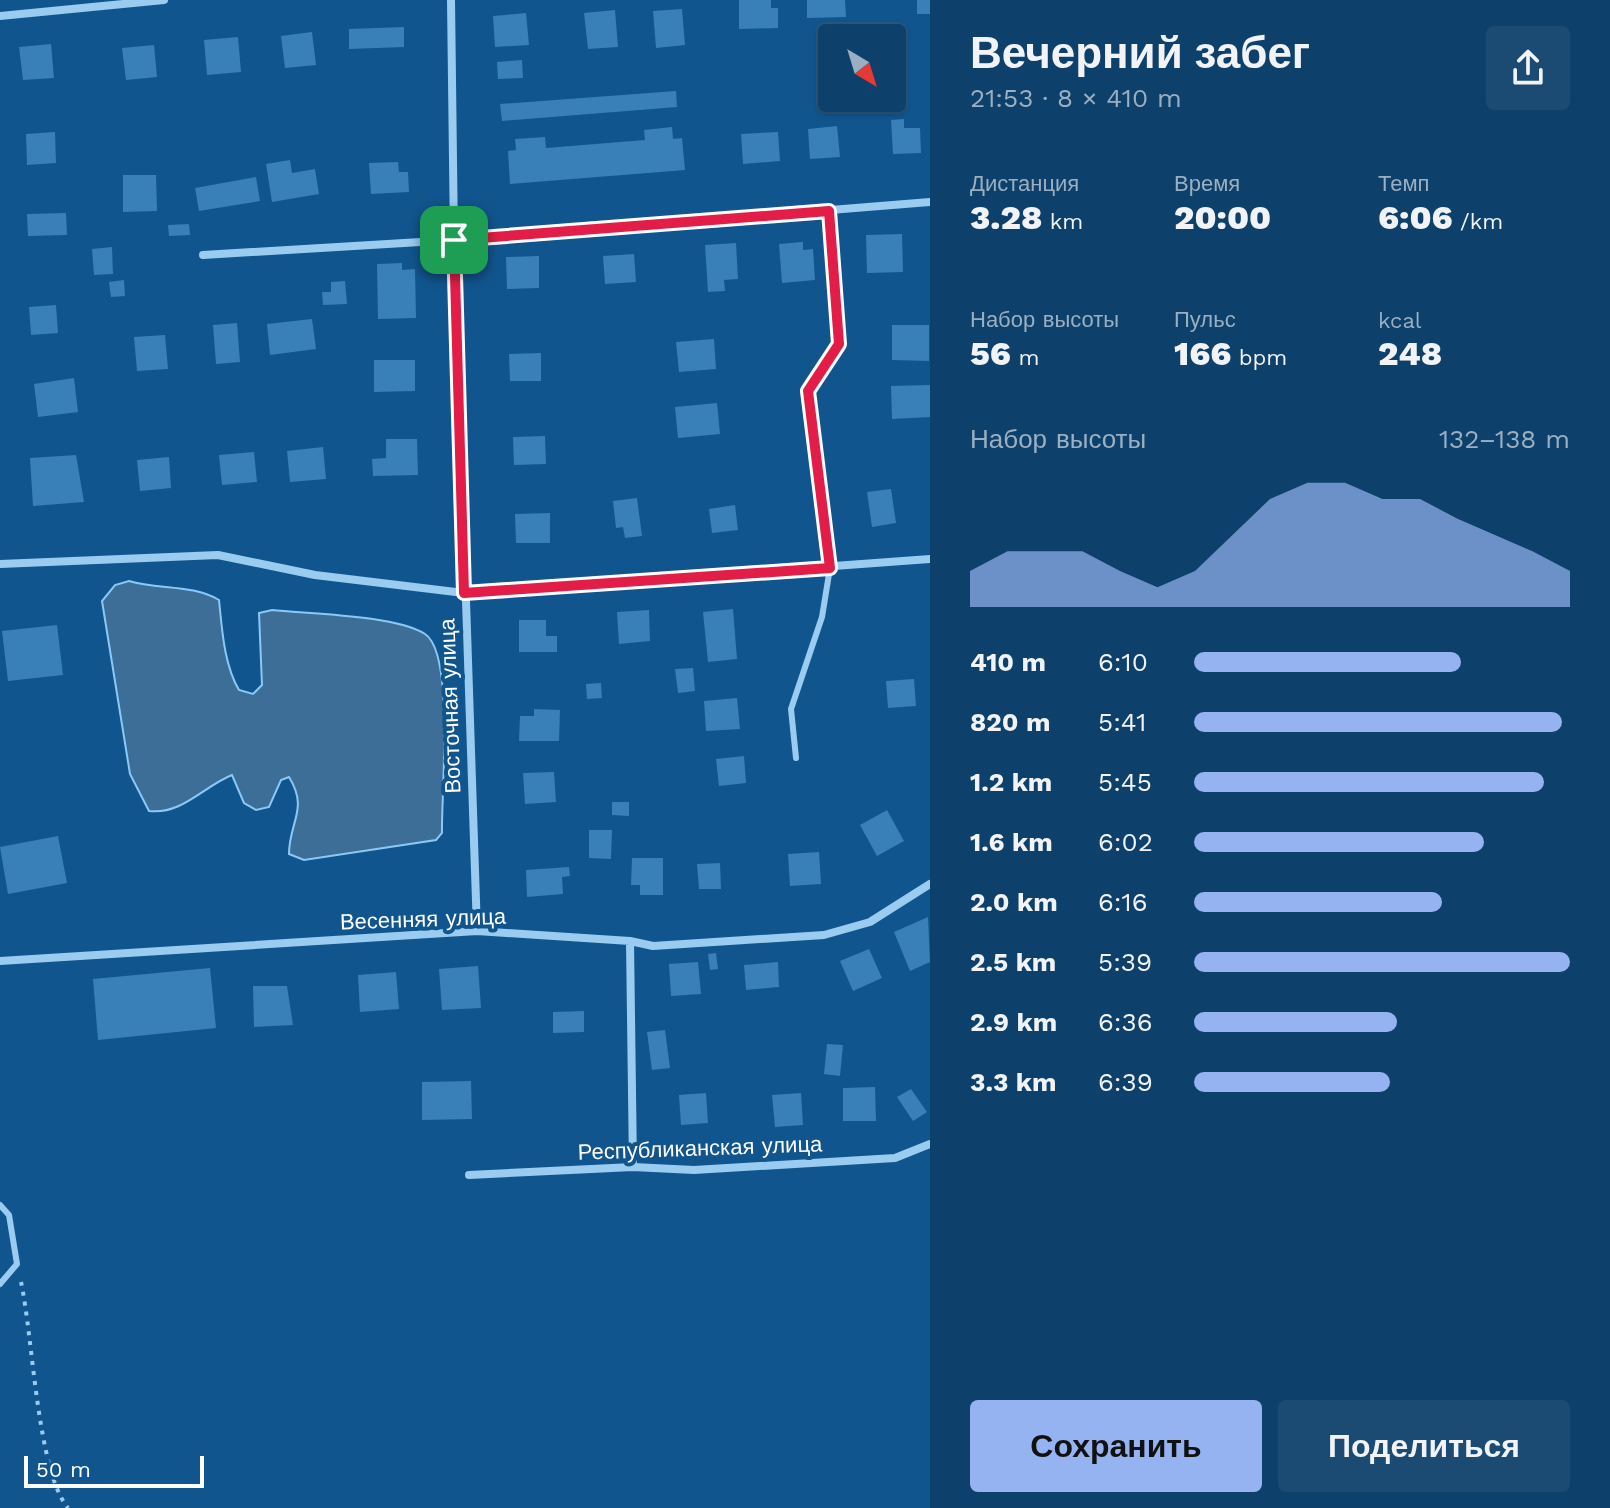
<!DOCTYPE html>
<html lang="ru">
<head>
<meta charset="utf-8">
<style>
  :root { --surface:#0d406a; --page:#1b4b72; --text:#f1f3f6; --muted:#9aafc1; --line:#2d597e; --accent:#95b2f1 }
  body { margin:0; font-family:"Work Sans",sans-serif; background:var(--page); color:var(--text); height:100vh; display:flex; flex-direction:column; font-size:30px; white-space:nowrap }
  * { box-sizing:border-box; margin:0 }
  p { font-size:26px; color:var(--muted) }
  .icon { flex:none; width:44px; height:44px; fill:none; stroke:currentColor; stroke-width:2; stroke-linecap:round; stroke-linejoin:round }
  .map { position:relative; flex:1; overflow:hidden }
  .drawer { display:flex; flex-direction:column; background:var(--surface); width:680px }
  .drawer>* { flex:none }
  .needle { width:52px; rotate:142deg }
  .tools { position:absolute; left:818px; top:24px; display:grid; gap:16px }
  .tools a { display:grid; place-items:center; width:88px; height:88px; border-radius:8px; background:var(--surface); box-shadow:0 2px 6px #0004,0 0 0 2px var(--line); font-size:40px }
  .scale { position:absolute; left:24px; bottom:20px; width:180px; box-sizing:border-box; padding-left:8px; border:4px solid #fff; border-top:0; font-size:22px; line-height:28px; white-space:nowrap; color:#fff; -webkit-text-stroke:6px #11558e; paint-order:stroke }
  .pin { position:absolute; display:grid; place-items:center; width:68px; height:68px; color:#fff; margin:-34px; border-radius:16px; box-shadow:0 4px 12px #0006 }
  .round { display:grid; place-items:center; flex:none; width:84px; height:84px; border-radius:8px; background:var(--page) }
  .headline { display:flex; align-items:center; justify-content:space-between; height:136px; padding:0 40px }
  h1 { font-size:44px; font-weight:800; line-height:60px }
  .figures { display:grid; grid-template-columns:repeat(3,1fr); gap:12px; height:136px; padding:8px 40px }
  .figures div { display:grid; align-content:center }
  .figures b { font-size:34px; font-weight:800 }
  .figures small { font-size:22px; font-weight:400 }
  .figures p { font-size:22px }
  .chart { height:224px; padding:16px 40px }
  .chart p { display:flex; justify-content:space-between }
  .chart svg { width:100%; height:144px; margin-top:8px; fill:var(--accent); opacity:.7 }
  .primary-button { display:flex; gap:16px; margin-top:auto; padding:16px 40px }
  .primary-button a { flex:1; height:92px; border-radius:8px; background:var(--accent); color:#111; font-size:32px; font-weight:800; line-height:92px; text-align:center }
  .primary-button a+a { background:var(--page); color:var(--text) }
  ul { padding:0 40px; list-style:none; font-size:26px }
  li { display:grid; grid-template-columns:128px 96px 1fr; align-items:center; height:60px }
  li i { height:20px; border-radius:10px; background:var(--accent) }
  main { display:flex; flex:1; min-height:0 }
  .map>svg:first-child { display:block }
  .water { fill:#3c6e98; stroke:#8cc8f6; stroke-width:2 }
  .building { fill:#397fb8 }
  .lines { fill:none; stroke-linecap:round; stroke-linejoin:round }
  .path { stroke:#9accf2; stroke-width:4; stroke-dasharray:4 6; stroke-linecap:butt }
  .lane { stroke:#9accf2; stroke-width:6 }
  .street { stroke:#9accf2; stroke-width:8 }
  .route-casing { stroke:#fff; stroke-width:16 }
  .route { stroke:#e11d48; stroke-width:10 }
  .labels { text-anchor:middle; dominant-baseline:central; stroke-width:8; stroke-linejoin:round; paint-order:stroke }
  .street-label { font-size:22px; fill:#fff; stroke:#11558e }
</style>
</head>
<body>
<main>
<div class="map">
<svg width="930" height="1508" viewBox="0 0 930 1508">
  <rect width="100%" height="100%" fill="#11558e"/>
  <path class="water" d="M129,581C158,590 192,584 219,600C222,629 224,665 239,690L253,694L262,685L259,613L272,610C309,614 395,615 425,634C455,653 441,795 442,833L436,840L304,860L289,854C289,822 309,809 289,777L281,780L269,807L256,810L244,803L232,775C204,786 182,815 149,811L130,774L102,601L115,585Z"/>
  <path class="building" d="M739,0H771V8H778V28L739,29Z
    M807,0H845L846,17L807,18Z
    M917,0H930V14H917Z
    M682,9L685,45L656,48L653,11Z
    M615,10L618,47L588,49L584,13Z
    M526,13L529,45L495,47L493,16Z
    M404,27V47L349,49V29Z
    M312,32L316,65L285,68L281,36Z
    M238,37L241,72L207,75L204,40Z
    M51,44L54,78L23,80L19,47Z
    M154,45L157,77L126,80L122,48Z
    M522,60L523,78L498,79L497,62Z
    M676,91L677,107L502,121L500,104Z
    M904,119V128H920L921,153L893,154L891,120Z
    M837,126L840,157L810,159L808,129Z
    M672,127L673,139L682,138L685,170L510,184L508,151L516,150L515,139L545,137L546,148L645,140L644,130Z
    M55,132L56,163L27,165L26,134Z
    M778,132L780,161L743,164L741,134Z
    M290,160L292,173L315,169L319,194L272,202L266,164Z
    M398,162L399,172H408L409,192L371,194L369,163Z
    M123,175H156L157,211L123,212Z
    M256,177L260,201L199,211L195,188Z
    M66,213L67,235L28,236L27,214Z
    M189,224L190,235L169,236L168,225Z
    M902,234L903,272L867,273L866,235Z
    M803,242V250L813,249L815,280L782,283L779,244Z
    M736,243L738,279L724,280L725,291L708,292L705,245Z
    M112,247L113,274L94,275L92,249Z
    M634,254L636,282L605,284L603,256Z
    M539,256V288L507,289L506,257Z
    M402,263V270L415,269L416,318L378,319L377,264Z
    M124,280L125,296L111,297L109,282Z
    M345,281L347,304L323,305L322,292H331V282Z
    M56,305L58,333L31,335L29,307Z
    M312,319L316,349L270,355L267,324Z
    M237,323L240,362L216,364L213,325Z
    M892,325H929V361L892,360Z
    M165,335L168,369L137,371L134,337Z
    M714,339L716,369L679,372L676,342Z
    M541,353V381H510L509,354Z
    M374,360H415V391L374,392Z
    M74,378L78,412L38,417L34,384Z
    M930,385V417L892,419L891,386Z
    M717,403L720,434L678,438L675,407Z
    M545,436L546,464L514,465L513,437Z
    M386,439H417L418,475L373,476L372,459L386,458Z
    M323,447L326,479L290,482L287,451Z
    M254,452L257,482L222,485L219,455Z
    M76,455L84,502L33,506L30,458Z
    M169,457L171,488L140,491L137,460Z
    M891,489L896,523L872,527L867,492Z
    M637,498L642,536L625,538L623,527L616,528L613,501Z
    M735,505L738,530L712,533L709,509Z
    M550,513V543H516L515,514Z
    M733,609L737,659L708,662L703,612Z
    M649,610L650,641L619,644L617,612Z
    M519,620H546V636H557V652H519Z
    M57,625L63,675L8,681L2,631Z
    M693,668L695,691L678,693L675,669Z
    M914,679L916,706L888,708L886,681Z
    M601,683L602,698L587,699L586,684Z
    M737,698L740,729L706,731L704,701Z
    M534,709L560,710L559,741H519L520,716H534Z
    M744,756L746,783L719,786L716,759Z
    M554,772L556,802L525,804L523,773Z
    M612,802H629V816L612,815Z
    M887,810L904,841L877,856L860,825Z
    M589,830H612L611,859L589,858Z
    M58,836L67,883L8,894L0,847Z
    M819,852L821,884L790,886L788,854Z
    M632,858H663V895H640V885H631Z
    M720,863L721,889H699L697,864Z
    M569,867L570,876L562,877L563,894L527,897L526,870Z
    M928,917L930,962L910,971L894,932Z
    M869,949L882,978L853,991L840,961Z
    M716,953L718,969L710,970L708,954Z
    M698,962L701,994L671,996L669,964Z
    M778,962L779,987L746,990L744,965Z
    M478,966L481,1008L442,1010L439,969Z
    M210,968L216,1028L98,1040L93,979Z
    M396,972L399,1009L360,1012L358,975Z
    M253,986H287L293,1025L254,1027Z
    M584,1011V1032L553,1033V1012Z
    M665,1030L670,1068L652,1070L647,1032Z
    M827,1044L843,1045L840,1076L824,1074Z
    M471,1081L472,1119L422,1120V1082Z
    M875,1087L876,1121H843V1088Z
    M911,1089L927,1112L913,1121L897,1097Z
    M706,1093L708,1123L681,1125L679,1095Z
    M801,1093L803,1125L775,1127L772,1095Z"/>
  <g class="lines">
    <path class="path" d="M816,379L839,344L830,224
      M21,1282C33,1336 37,1471 68,1508"/>
    <path class="lane" d="M796,758L791,709L822,617L830,568L808,391
      M0,1205L9,1215L17,1264L0,1284"/>
    <path class="street" d="M451,0L454,240L477,931
      M0,16L164,0
      M203,255L454,240L930,202
      M0,564L218,555L315,575L464,593L930,559
      M630,941L633,1167
      M0,961L477,931L630,941L653,946L824,935L870,922L930,884
      M469,1175L633,1167L694,1170L895,1158L930,1144"/>
  </g>
  <g class="lines">
    <defs>
      <path id="route" d="M829,211L839,344L808,391L830,568L464,593L454,240Z"/>
    </defs>
    <use href="#route" class="route-casing"/>
    <use href="#route" class="route"/>
  </g>
  <g class="labels">
    <g class="street-label">
      <text transform="translate(450 706) rotate(-92)">Восточная улица</text>
      <text transform="translate(423 919) rotate(-2)">Весенняя улица</text>
      <text transform="translate(700 1148) rotate(-2)">Республиканская улица</text>
    </g>
  </g>
</svg>
<div class="tools">
<a><svg class="needle" viewBox="-14 -14 28 28"><path d="M0-13l5 13h-10z" fill="#e53935"/><path d="M0 13l5-13h-10z" fill="#9aafc1"/></svg></a>
</div>
<div class="scale">50 m</div>
<div class="pin" style="left:454px;top:240px;background:#1e9e55"><svg class="icon" aria-label="arrive" viewBox="0 0 24 24"><path d="M6 21V4h12l-3 4 3 4H6"/></svg></div>
</div>
<section class="drawer">
<div class="headline"><div><h1>Вечерний забег</h1><p>21:53 · 8 × 410 m</p></div><a class="round"><svg class="icon" aria-label="share" viewBox="0 0 24 24"><path d="M12 15V3M7 8l5-5 5 5M5 13v7h14v-7"/></svg></a></div>
<div class="figures">
<div><p>Дистанция</p><b>3.28<small> km</small></b></div>
<div><p>Время</p><b>20:00</b></div>
<div><p>Темп</p><b>6:06<small> /km</small></b></div>
</div>
<div class="figures">
<div><p>Набор высоты</p><b>56<small> m</small></b></div>
<div><p>Пульс</p><b>166<small> bpm</small></b></div>
<div><p>kcal</p><b>248</b></div>
</div>
<div class="chart"><p><span>Набор высоты</span>132–138 m</p>
<svg viewBox="0 0 160 44" preserveAspectRatio="none"><path d="M0 44V33L10 27L20 27L30 27L40 33L50 38L60 33L70 22L80 11L90 6L100 6L110 11L120 11L130 17L140 22L150 27L160 33V44z"/></svg>
</div>
<ul>
<li><b>410 m</b>6:10<i style="width:71%"></i></li>
<li><b>820 m</b>5:41<i style="width:98%"></i></li>
<li><b>1.2 km</b>5:45<i style="width:93%"></i></li>
<li><b>1.6 km</b>6:02<i style="width:77%"></i></li>
<li><b>2.0 km</b>6:16<i style="width:66%"></i></li>
<li><b>2.5 km</b>5:39<i style="width:100%"></i></li>
<li><b>2.9 km</b>6:36<i style="width:54%"></i></li>
<li><b>3.3 km</b>6:39<i style="width:52%"></i></li>
</ul>
<div class="primary-button"><a>Сохранить</a><a>Поделиться</a></div>
</section>
</main>
</body>
</html>
